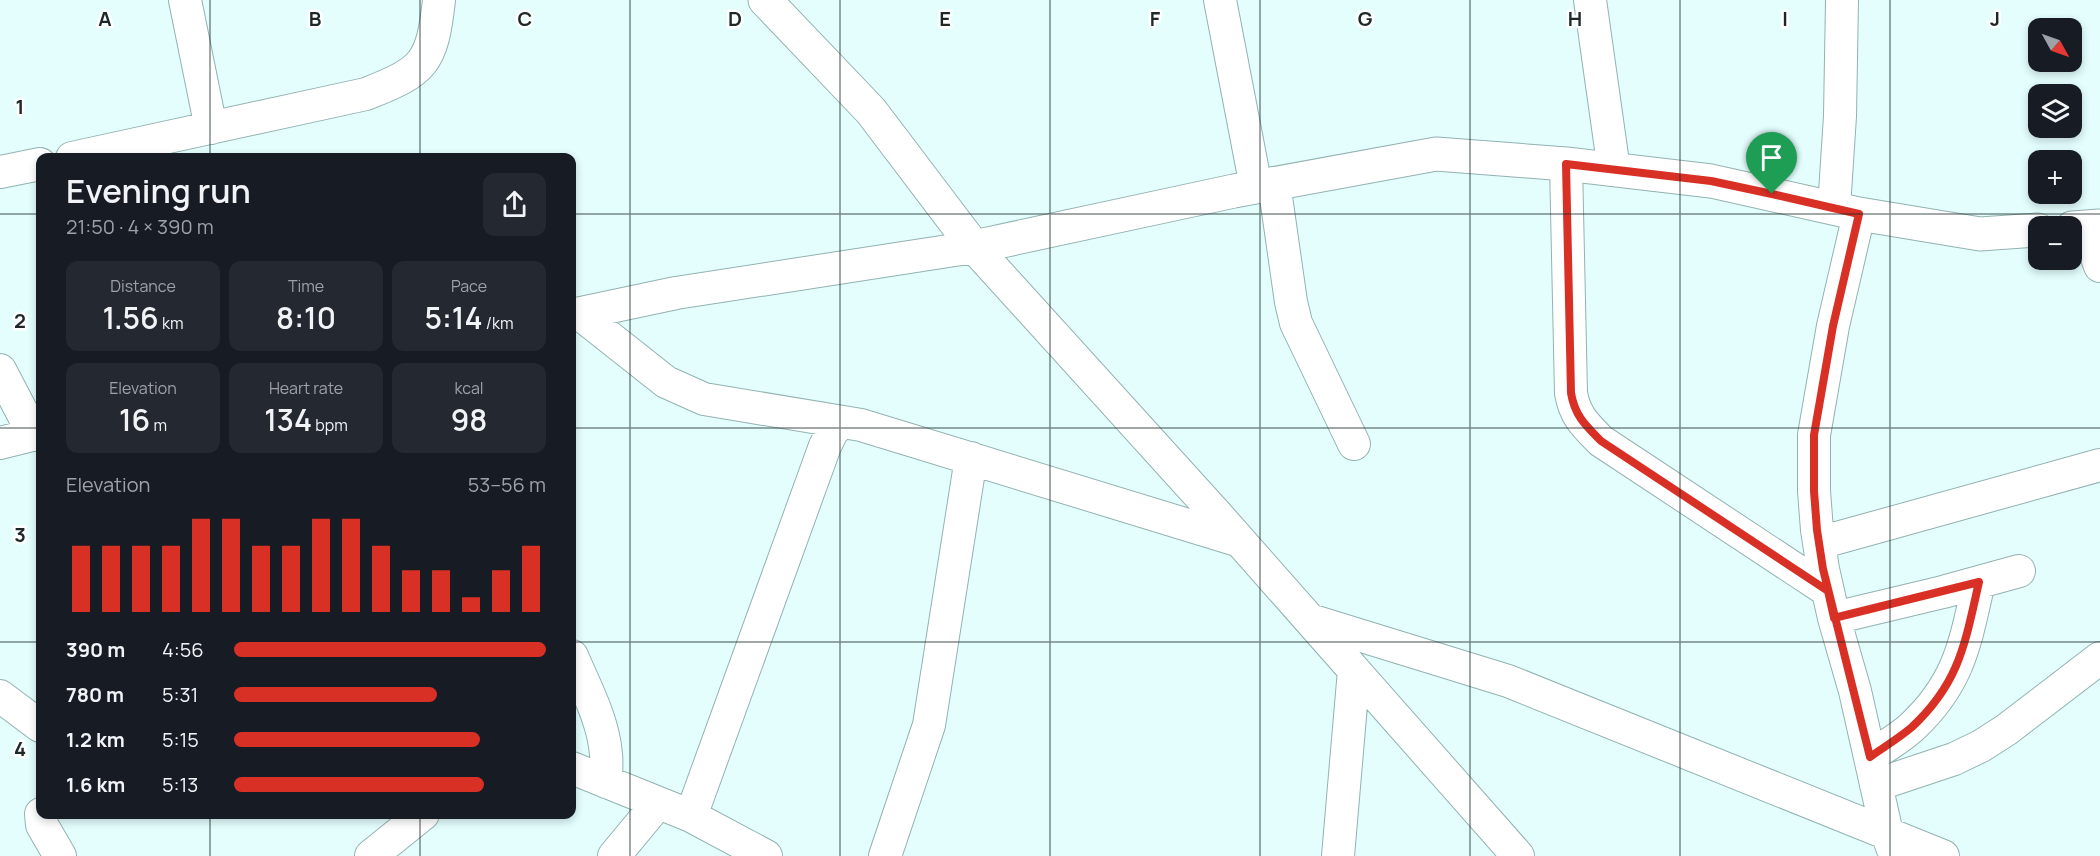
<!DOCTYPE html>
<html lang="en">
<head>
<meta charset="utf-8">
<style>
  :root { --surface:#171b24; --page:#242831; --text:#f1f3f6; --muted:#9ea1a6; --accent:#d93025 }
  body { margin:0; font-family:Manrope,sans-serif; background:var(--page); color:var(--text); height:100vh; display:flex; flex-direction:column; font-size:22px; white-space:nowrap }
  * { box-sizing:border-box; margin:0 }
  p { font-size:20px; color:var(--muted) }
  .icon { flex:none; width:33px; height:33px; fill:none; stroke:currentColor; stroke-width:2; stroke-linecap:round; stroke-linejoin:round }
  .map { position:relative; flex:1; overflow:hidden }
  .details { position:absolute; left:36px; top:153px; width:540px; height:666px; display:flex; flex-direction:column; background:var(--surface); border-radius:12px; box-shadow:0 3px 9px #0003 }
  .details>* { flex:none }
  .needle { width:39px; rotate:130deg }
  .controls { position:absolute; left:2028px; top:18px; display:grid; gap:12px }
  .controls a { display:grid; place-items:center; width:54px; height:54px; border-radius:12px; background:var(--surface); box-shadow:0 3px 9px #0003; font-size:30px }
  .pin { position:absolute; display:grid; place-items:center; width:51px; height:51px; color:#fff; margin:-62px -26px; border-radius:50% 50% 50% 0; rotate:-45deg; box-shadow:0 0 6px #0007 }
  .pin .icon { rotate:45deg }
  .round { display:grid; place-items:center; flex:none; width:63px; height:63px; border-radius:12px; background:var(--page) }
  .headline { display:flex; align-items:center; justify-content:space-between; height:102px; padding:0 30px }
  h1 { font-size:33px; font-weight:600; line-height:45px }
  .stats { display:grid; grid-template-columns:repeat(3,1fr); gap:9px; height:102px; padding:6px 30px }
  .stats div { display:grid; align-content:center; border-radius:12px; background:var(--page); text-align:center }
  .stats b { font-size:30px; font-weight:600 }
  .stats small { font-size:16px; font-weight:400 }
  .stats p { font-size:16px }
  .chart { height:168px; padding:12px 30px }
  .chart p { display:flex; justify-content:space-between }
  .chart svg { width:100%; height:108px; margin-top:6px; stroke:var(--accent); stroke-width:6 }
  ul { padding:0 30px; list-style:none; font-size:20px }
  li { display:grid; grid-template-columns:96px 72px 1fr; align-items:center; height:45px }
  li i { height:15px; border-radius:8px; background:var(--accent) }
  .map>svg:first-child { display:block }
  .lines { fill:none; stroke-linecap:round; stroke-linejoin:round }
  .street-casing { stroke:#92b2b1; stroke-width:34 }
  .primary-casing { stroke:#92b2b1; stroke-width:35 }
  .street { stroke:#fff; stroke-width:32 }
  .primary { stroke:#fff; stroke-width:33 }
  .route-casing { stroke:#fff; stroke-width:12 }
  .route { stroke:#d93025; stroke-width:8 }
  .grid { fill:none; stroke:#1c2928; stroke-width:1.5; stroke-opacity:0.55 }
  .grid-label { font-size:20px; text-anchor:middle; font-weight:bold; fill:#1c2928; stroke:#fff; stroke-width:5; stroke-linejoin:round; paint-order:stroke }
</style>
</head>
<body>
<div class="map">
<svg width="2100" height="856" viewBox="0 0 2100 856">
  <rect width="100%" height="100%" fill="#e3fefd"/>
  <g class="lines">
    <defs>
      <path id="street" d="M185,0L211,128
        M1220,0L1256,187
        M1590,0L1614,170
        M72,158L366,94C424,71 432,64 439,0
        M1566,164L1571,393C1575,416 1585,425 1601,441L1828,591
        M0,172L40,164
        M1274,183L1291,302L1296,323L1354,444
        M1834,208L1840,116L1842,0
        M1859,214L1833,326L1814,435V491L1817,530L1823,569L1834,618L1855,691L1887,833L1892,847
        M2086,227L2100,266
        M580,314L666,382L704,399L843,422
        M572,315L676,293L974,247L1218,516L1518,856
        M0,370L34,435
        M0,443L40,433
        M1819,543L2100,465
        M1834,618L1943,592L2019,571
        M1310,620L1508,681L1943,856
        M572,656C585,687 603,719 606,754C607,763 606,773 606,782
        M0,696L40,726
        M1870,757C1884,747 1900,738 1912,727C1960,682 1965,643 1979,582
        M572,768L691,816L766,856
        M1876,785L1954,759L1981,746L2006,730L2100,658
        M41,814L42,825L60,856
        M691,816L825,446L833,430L843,422L861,425L1240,541
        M371,856L423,814
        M614,856L658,803
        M885,856L929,725L971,458
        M1338,856L1354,670"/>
      <path id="primary" d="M765,0L871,111L974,247L1234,191L1436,154L1566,164L1711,181L1859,214L1980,234L2038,230
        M2072,228L2100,226"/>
    </defs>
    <use href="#street" class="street-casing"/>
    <use href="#primary" class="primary-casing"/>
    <use href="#street" class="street"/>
    <use href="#primary" class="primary"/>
  </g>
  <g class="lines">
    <defs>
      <path id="route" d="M1772,194L1711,181L1566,164L1571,393C1575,416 1585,425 1601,441L1828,591L1834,618L1979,582C1965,643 1960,682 1912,727C1899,738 1884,747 1870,757L1823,569L1817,530L1814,491V435L1833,326L1859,214L1772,194"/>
    </defs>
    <use href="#route" class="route-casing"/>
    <use href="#route" class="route"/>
  </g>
  <path class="grid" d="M210,0V158M420,0V158M630,0V856M840,0V856M1050,0V856M1260,0V856M1470,0V856M1680,0V856M1890,0V856M0,214H40M572,214H2100M0,428H40M572,428H2100M0,642H40M572,642H2100M210,814V856M420,814V856"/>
  <g class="grid-label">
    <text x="105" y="26">A</text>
    <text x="315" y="26">B</text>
    <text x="525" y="26">C</text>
    <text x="735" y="26">D</text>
    <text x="945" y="26">E</text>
    <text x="1155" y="26">F</text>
    <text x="1365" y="26">G</text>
    <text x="1575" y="26">H</text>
    <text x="1785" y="26">I</text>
    <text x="1995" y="26">J</text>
    <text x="20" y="114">1</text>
    <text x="20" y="328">2</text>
    <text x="20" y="542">3</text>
    <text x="20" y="756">4</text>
  </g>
</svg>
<div class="controls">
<a><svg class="needle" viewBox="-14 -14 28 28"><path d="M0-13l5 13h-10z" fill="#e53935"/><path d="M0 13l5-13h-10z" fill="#9ea1a6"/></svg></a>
<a><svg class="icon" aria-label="layers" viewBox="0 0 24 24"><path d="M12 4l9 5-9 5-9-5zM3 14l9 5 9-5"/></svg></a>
<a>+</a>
<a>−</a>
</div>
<div class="pin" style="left:1772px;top:194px;background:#1e9e55"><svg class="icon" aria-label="arrive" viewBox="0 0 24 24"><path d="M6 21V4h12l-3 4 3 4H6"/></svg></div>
<section class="details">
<div class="headline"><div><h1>Evening run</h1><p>21:50 · 4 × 390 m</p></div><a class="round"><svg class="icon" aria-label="share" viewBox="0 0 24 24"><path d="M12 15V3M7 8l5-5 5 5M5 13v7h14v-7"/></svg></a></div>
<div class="stats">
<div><p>Distance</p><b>1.56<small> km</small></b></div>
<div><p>Time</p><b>8:10</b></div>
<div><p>Pace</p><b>5:14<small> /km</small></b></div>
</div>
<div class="stats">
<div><p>Elevation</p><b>16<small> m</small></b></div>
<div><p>Heart rate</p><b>134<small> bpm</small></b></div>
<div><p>kcal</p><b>98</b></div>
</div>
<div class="chart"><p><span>Elevation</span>53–56 m</p>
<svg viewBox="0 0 160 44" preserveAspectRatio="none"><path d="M5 44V17M15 44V17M25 44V17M35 44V17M45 44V6M55 44V6M65 44V17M75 44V17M85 44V6M95 44V6M105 44V17M115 44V27M125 44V27M135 44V38M145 44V27M155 44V17"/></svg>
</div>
<ul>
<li><b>390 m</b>4:56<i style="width:100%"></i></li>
<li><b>780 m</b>5:31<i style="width:65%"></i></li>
<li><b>1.2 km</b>5:15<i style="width:79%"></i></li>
<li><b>1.6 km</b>5:13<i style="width:80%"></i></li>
</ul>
</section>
</div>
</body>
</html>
